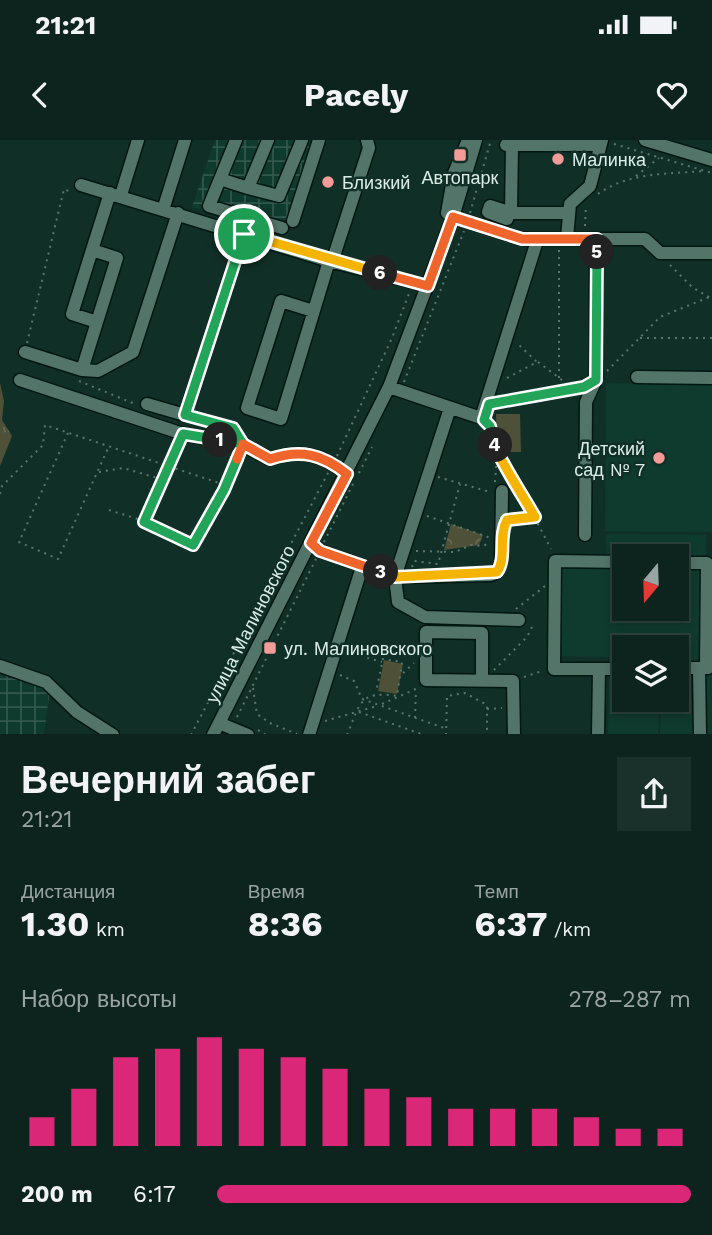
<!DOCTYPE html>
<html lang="ru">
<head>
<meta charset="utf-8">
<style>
  :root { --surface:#0c241d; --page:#1a302a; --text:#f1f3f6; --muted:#9aa4a4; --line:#2c413b; --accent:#db2777 }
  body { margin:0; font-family:"Work Sans",sans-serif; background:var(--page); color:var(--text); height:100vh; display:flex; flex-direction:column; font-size:26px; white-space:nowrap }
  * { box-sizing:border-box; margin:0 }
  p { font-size:23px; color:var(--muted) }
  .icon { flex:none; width:38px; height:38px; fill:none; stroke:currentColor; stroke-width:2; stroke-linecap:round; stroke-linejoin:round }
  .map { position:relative; height:594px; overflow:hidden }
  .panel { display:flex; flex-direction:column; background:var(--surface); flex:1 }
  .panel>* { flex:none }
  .needle { width:46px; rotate:199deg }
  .controls { position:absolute; left:612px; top:404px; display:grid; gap:14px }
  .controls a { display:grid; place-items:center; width:77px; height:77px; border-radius:0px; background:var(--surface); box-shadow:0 4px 10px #0003,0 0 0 2px var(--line); font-size:35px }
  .pin { position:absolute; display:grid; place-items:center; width:60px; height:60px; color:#fff; margin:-30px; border:4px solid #fff; border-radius:50%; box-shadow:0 2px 7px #0007 }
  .km { position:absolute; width:35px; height:35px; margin:-18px; border-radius:50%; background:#222; color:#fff; font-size:19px; line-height:35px; text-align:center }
  .round { display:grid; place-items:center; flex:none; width:74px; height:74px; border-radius:0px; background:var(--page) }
  .overview { display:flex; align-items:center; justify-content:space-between; height:119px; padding:0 21px }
  h1 { font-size:38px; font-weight:700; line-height:52px }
  .metrics { display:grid; grid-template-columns:repeat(3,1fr); gap:10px; height:119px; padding:7px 21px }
  .metrics div { display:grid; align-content:center }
  .metrics b { font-size:35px; font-weight:700 }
  .metrics small { font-size:19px; font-weight:400 }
  .metrics p { font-size:19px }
  .chart { height:196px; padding:14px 21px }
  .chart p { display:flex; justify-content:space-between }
  .chart svg { width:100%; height:126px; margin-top:7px; stroke:var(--accent); stroke-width:6 }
  ul { padding:0 21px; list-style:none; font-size:23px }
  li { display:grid; grid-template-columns:112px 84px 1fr; align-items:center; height:52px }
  li i { height:18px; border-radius:9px; background:var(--accent) }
  .status { display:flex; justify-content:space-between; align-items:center; height:49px; padding:0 35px; background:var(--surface); direction:ltr }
  .status svg { height:19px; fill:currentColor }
  header { display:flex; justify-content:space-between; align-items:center; height:91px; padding:0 21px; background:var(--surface); font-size:32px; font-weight:700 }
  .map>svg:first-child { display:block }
  .built { fill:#0f3a2e; fill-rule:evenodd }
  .industrial { fill:url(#industrial-grid) }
  .grass { fill:url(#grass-tufts) }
  .park { fill:url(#park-crowns) }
  .pitch { fill:#4e5038 }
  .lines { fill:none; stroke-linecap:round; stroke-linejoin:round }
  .minor-casing { stroke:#011710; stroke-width:15 }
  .path { stroke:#5c766e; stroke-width:2; stroke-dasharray:2 5; stroke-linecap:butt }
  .minor { stroke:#537469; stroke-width:12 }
  .split-1-casing { stroke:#fff; stroke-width:14 }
  .split-2-casing { stroke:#fff; stroke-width:14 }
  .split-3-casing { stroke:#fff; stroke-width:14 }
  .split-4-casing { stroke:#fff; stroke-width:14 }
  .split-5-casing { stroke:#fff; stroke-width:14 }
  .split-6-casing { stroke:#fff; stroke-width:14 }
  .split-7-casing { stroke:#fff; stroke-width:14 }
  .split-1 { stroke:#22a559; stroke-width:9 }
  .split-2 { stroke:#22a559; stroke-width:9 }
  .split-3 { stroke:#f0652b; stroke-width:9 }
  .split-4 { stroke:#f5b400; stroke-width:9 }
  .split-5 { stroke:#22a559; stroke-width:9 }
  .split-6 { stroke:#f0652b; stroke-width:9 }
  .split-7 { stroke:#f5b400; stroke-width:9 }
  .poi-dot { fill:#f59b97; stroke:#103027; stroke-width:2.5 }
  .labels { text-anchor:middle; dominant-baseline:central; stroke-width:5; stroke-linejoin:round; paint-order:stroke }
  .poi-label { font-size:18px; fill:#dbede6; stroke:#103027; text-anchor:start }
  .street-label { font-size:18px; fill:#dbede6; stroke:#103027 }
</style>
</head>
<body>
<div class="status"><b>21:21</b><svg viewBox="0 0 49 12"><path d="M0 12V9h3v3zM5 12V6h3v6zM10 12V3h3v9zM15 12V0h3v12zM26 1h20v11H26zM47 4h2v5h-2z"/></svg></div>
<header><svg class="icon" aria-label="back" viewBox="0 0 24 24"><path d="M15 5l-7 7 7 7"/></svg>Pacely<svg class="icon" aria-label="heart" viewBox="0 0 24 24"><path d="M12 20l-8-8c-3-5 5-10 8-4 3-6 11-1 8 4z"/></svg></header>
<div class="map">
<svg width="712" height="595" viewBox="0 0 712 595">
  <defs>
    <pattern id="industrial-grid" width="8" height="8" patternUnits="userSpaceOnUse" patternTransform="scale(1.75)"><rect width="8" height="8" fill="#0f3a2e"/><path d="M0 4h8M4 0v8" fill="none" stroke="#31574c"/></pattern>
    <pattern id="grass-tufts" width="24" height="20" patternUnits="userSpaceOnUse" patternTransform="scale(1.75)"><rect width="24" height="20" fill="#4e5038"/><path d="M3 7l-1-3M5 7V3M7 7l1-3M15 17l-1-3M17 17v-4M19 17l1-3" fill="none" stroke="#676a55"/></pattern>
    <pattern id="park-crowns" width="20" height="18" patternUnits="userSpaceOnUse" patternTransform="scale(1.75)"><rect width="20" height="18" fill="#4e5038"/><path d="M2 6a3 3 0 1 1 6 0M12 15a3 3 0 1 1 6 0" fill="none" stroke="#676a55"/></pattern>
  </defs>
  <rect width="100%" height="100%" fill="#103027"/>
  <path class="built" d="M606,243L712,244V392L605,391Z
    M606,394L706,395L705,527H677V508H625V560H659L658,594H608L609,517L555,516L556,414H606ZM625,416H677V469H625Z
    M708,416H712V594L660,595L661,560H677V531H707Z"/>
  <path class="industrial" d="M215,0H317L288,79L286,95L192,67Z
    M0,530L50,549L44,594H0Z"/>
  <path class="grass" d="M0,243L4,261L2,280L12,296L0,326Z"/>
  <path class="park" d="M451,384L483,395L479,405L444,410Z"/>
  <path class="pitch" d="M496,274H520L521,312H497Z
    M384,520L403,524L397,554L378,551Z"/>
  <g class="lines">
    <defs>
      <path id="minor" d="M236,0L209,66L282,88
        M268,0L248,48L279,56L302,0
        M645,0L712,20
        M506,5H600
        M220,39L248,48
        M81,45L329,121L428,146
        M110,53L92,110L117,118L82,230L98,231L133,212L178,73
        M121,55L138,0
        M163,70L185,0
        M509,72L507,79L488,72L490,66L509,72L511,73L512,5
        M447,73L454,33L468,0
        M511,73H567
        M453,77L522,99H596
        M293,81L319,0
        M567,98L570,64L590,46L602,0
        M92,110L72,174L97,182
        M333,119L369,8L367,0
        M313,171L281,161L247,268L281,279L329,121
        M25,212L82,230
        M637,237L712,238
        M20,240L183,294L243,305L270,319C301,309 322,314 347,334
        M389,247L481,278L537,101
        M147,264L185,275L244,94
        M450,268L395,437L398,462L425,477L519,480
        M585,395L586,262L596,240V99H645L660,113H712
        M311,403L320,411L395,437L491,435L497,432L501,422L502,351
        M625,422L555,421L554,529H625
        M677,423H707L706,528
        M0,526L46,542L77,572L113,595
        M677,528H699
        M482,541V493L426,492V540L513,541L514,595
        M219,583L248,595
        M213,595L389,247L453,77L476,0
        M309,595L362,427
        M598,595L599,529
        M700,595L699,528H708"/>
    </defs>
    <use href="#minor" class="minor-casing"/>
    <path class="path" d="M614,4L712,33
      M636,36L659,18
      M598,54C629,32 668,34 704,31
      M470,73L491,0
      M585,86L586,65
      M670,125L692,147L712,159
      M640,198H712
      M27,203L64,49L71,52
      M538,222L570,246
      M607,231L660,177L712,156
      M507,238L537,222L518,204
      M559,238V110
      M79,241L135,264
      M404,242L464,91
      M499,262L582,247
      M195,277L235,291
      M489,284L497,315L515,340L551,409
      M68,293L19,402L58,419L109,306
      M337,316L392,198L410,151
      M99,332L123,328L161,339
      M359,333L372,307
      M438,337L490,352
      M495,342L497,316
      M0,354L2,346L43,305L45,285L225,345
      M109,370L144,381L179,304
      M427,376L491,398
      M512,377H534
      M144,381L193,405L224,350L239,315
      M324,402L353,344
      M416,411L455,412L471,405L483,406L489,403
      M412,427L414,421L438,424L460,344
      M516,469L545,446
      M347,512L382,522
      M494,530L527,497L532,487
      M403,533L414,523
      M340,535L354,541L362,559L447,589
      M524,537L542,531
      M253,548L257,574L270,583L297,594
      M382,564L418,548
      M487,569L502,568
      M359,572L424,595
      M237,577L316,419
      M415,578L416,550
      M325,581L377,566
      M258,590L266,595
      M191,595L328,333
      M347,595C360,564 359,550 397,556L402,522L383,519L376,552
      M446,595L447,556L465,553L487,565V595"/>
    <use href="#minor" class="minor"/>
  </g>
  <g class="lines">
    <defs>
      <path id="split-1" d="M220,300L243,304L233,288L185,275L244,94"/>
      <path id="split-2" d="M220,300L183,294L144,382L193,405L224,350L237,319"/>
      <path id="split-3" d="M237,319L243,304L270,319C301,309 322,314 347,334L311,403L320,411L381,432"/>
      <path id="split-4" d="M381,432L395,437L497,432C507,418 498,396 507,380L535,377C526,361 498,318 495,305"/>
      <path id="split-5" d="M495,305L490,286L484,280L489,264L584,247L596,240L597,112"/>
      <path id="split-6" d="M380,133L428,146L453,77L522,99H597V112"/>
      <path id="split-7" d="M244,94L380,133"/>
    </defs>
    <use href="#split-1" class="split-1-casing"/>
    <use href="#split-2" class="split-2-casing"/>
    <use href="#split-3" class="split-3-casing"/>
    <use href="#split-4" class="split-4-casing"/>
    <use href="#split-5" class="split-5-casing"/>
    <use href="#split-6" class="split-6-casing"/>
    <use href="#split-7" class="split-7-casing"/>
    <use href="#split-1" class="split-1"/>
    <use href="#split-2" class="split-2"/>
    <use href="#split-3" class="split-3"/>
    <use href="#split-4" class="split-4"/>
    <use href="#split-5" class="split-5"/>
    <use href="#split-6" class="split-6"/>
    <use href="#split-7" class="split-7"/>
  </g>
  <g class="poi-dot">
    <rect x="453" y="8" width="14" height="14" rx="3.5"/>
    <circle cx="558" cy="19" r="7"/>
    <circle cx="328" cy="42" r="7"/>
    <circle cx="659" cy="318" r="7"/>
    <rect x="263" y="501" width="14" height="14" rx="3.5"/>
  </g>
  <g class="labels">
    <g class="poi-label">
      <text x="572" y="19">Малинка</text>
      <text x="460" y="37" text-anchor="middle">Автопарк</text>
      <text x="342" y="42">Близкий</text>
      <text x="645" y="308" text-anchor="end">Детский<tspan x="645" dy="21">сад № 7</tspan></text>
      <text x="284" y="508">ул. Малиновского</text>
    </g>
    <g class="street-label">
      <text transform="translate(250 484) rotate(-63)">улица Малиновского</text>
    </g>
  </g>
</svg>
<div class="controls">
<a><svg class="needle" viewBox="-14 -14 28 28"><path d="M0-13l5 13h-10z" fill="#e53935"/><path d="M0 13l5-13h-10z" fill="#9aa4a4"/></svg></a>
<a><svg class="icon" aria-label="layers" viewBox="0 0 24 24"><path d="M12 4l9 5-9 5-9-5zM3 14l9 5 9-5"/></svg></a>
</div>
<div class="pin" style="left:244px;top:94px;background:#1e9e55"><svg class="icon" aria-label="arrive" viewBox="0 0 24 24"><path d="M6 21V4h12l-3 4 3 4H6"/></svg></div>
<b class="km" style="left:220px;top:300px">1</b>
<b class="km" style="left:381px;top:432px">3</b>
<b class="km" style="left:495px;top:305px">4</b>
<b class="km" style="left:597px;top:112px">5</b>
<b class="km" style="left:380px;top:133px">6</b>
</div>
<section class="panel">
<div class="overview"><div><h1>Вечерний забег</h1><p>21:21</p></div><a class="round"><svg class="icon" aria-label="share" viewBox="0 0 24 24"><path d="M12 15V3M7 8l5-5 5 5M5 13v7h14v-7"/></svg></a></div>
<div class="metrics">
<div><p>Дистанция</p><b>1.30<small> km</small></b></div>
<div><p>Время</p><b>8:36</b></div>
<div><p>Темп</p><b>6:37<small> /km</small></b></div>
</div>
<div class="chart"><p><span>Набор высоты</span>278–287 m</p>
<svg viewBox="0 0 160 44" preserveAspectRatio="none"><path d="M5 44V34M15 44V24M25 44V13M35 44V10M45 44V6M55 44V10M65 44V13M75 44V17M85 44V24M95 44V27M105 44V31M115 44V31M125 44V31M135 44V34M145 44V38M155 44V38"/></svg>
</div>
<ul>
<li><b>200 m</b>6:17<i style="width:100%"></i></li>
</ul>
</section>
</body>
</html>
